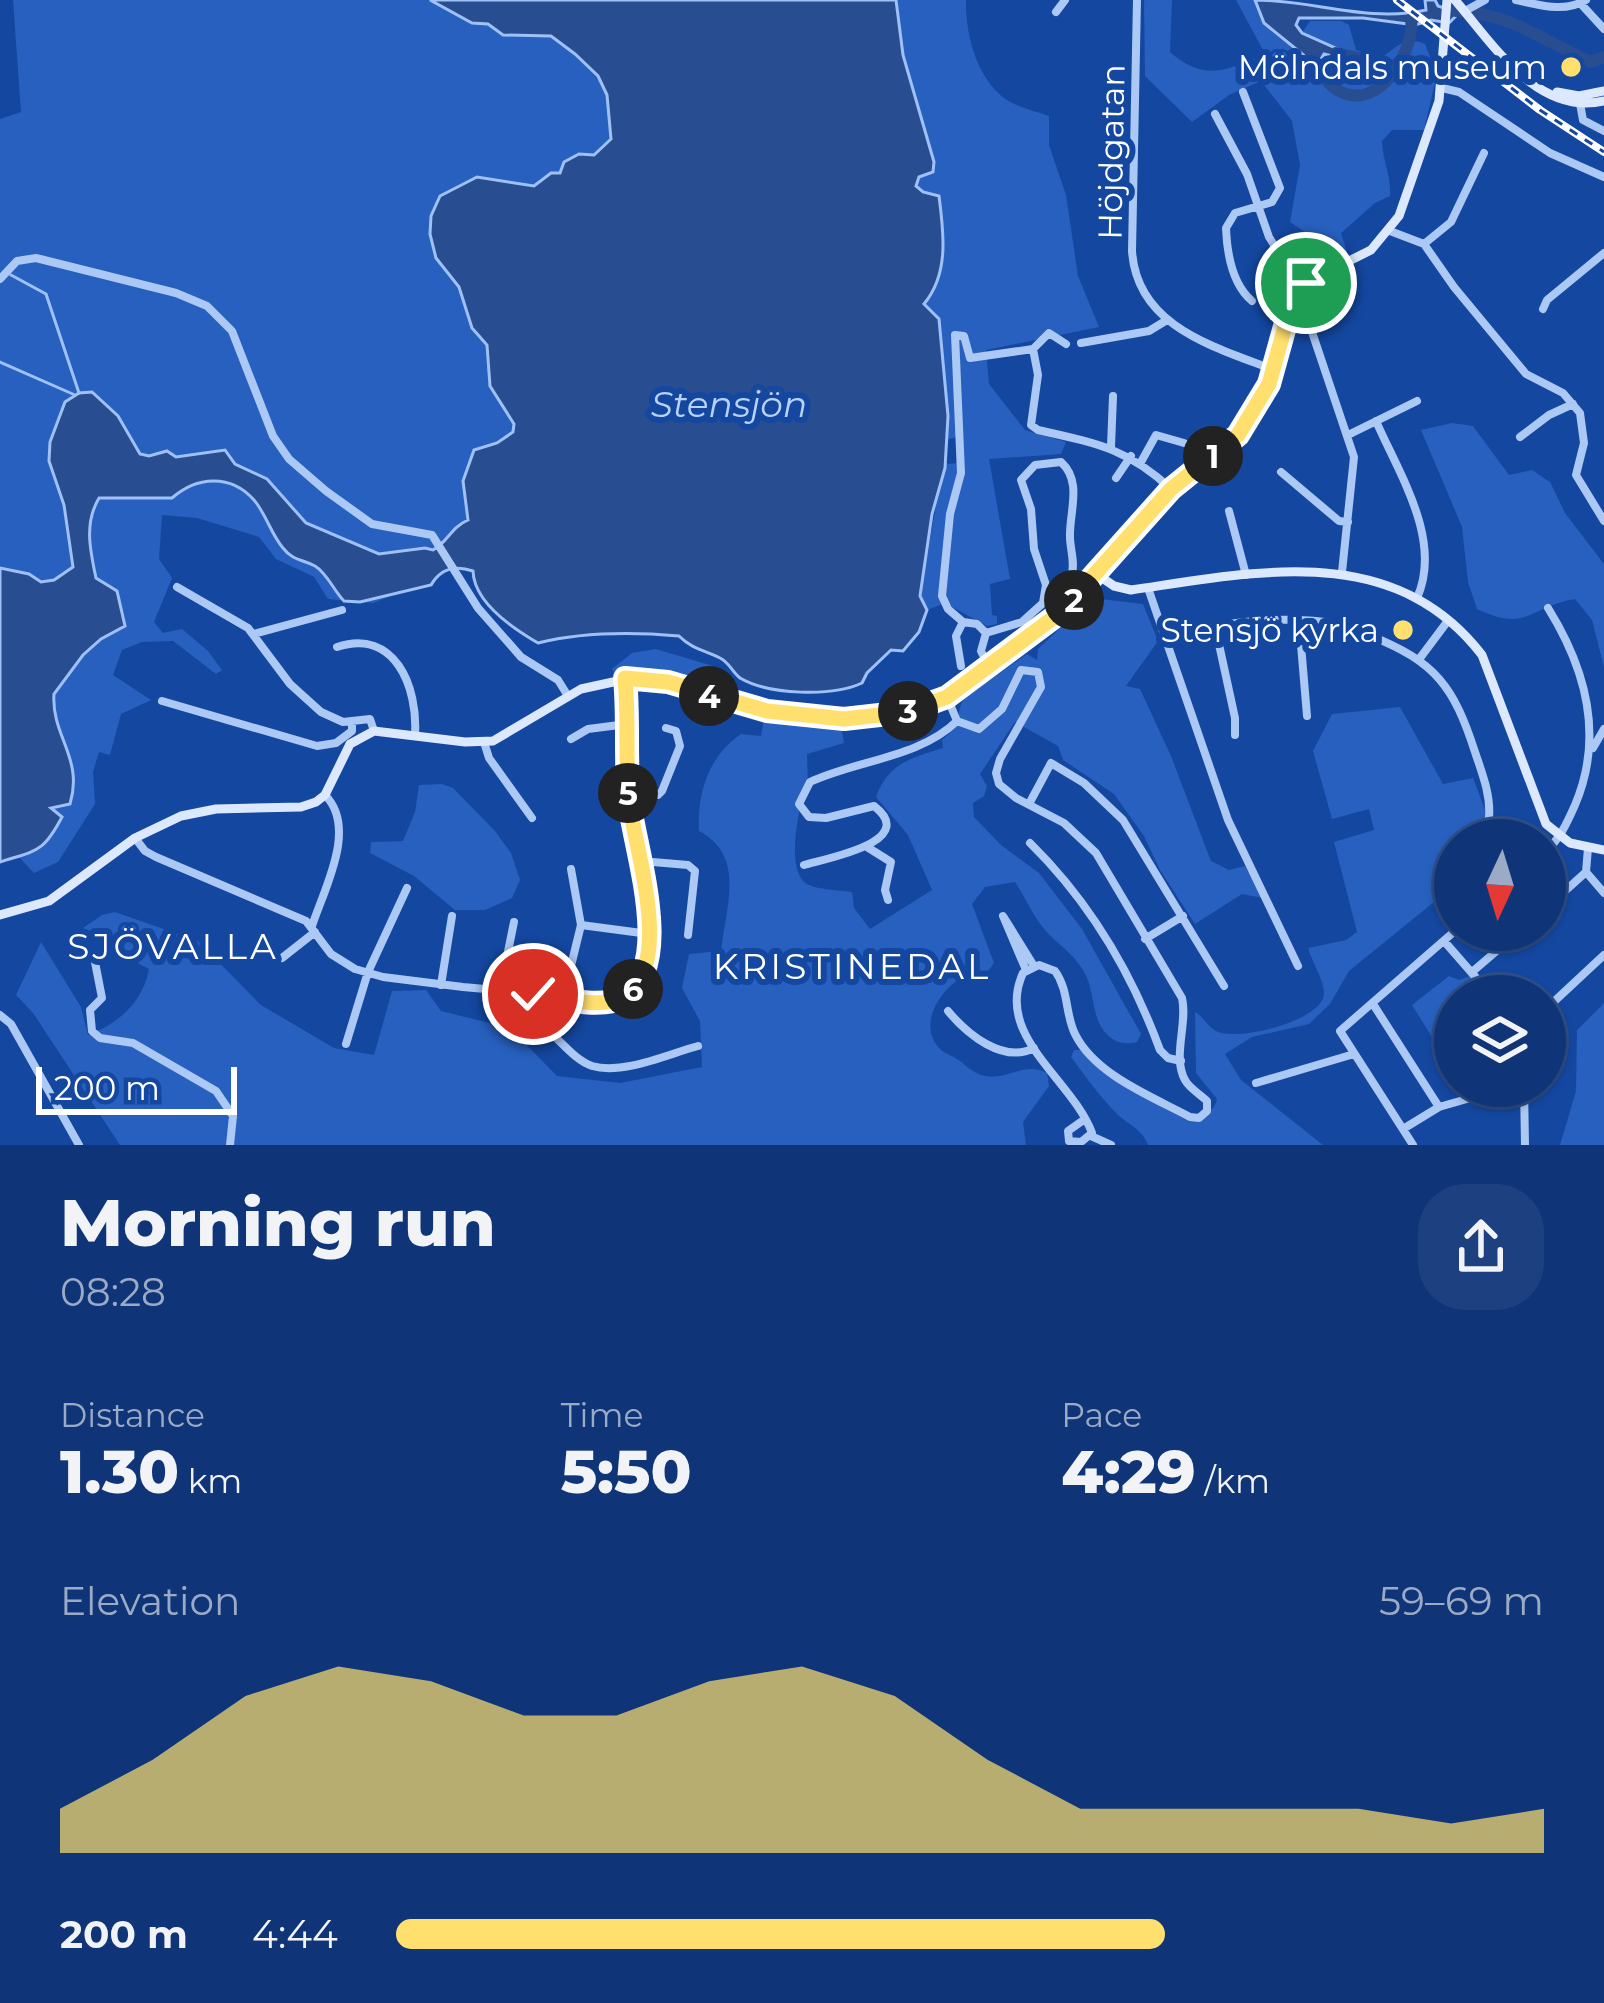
<!DOCTYPE html>
<html lang="en">
<head>
<meta charset="utf-8">
<style>
  :root { --surface:#0f3578; --page:#1d4080; --text:#f1f3f6; --muted:#9babc6; --line:#2f508a; --accent:#ffe06f }
  body { margin:0; font-family:Montserrat,sans-serif; background:var(--page); color:var(--text); height:100vh; display:flex; flex-direction:column; font-size:45px; white-space:nowrap }
  * { box-sizing:border-box; margin:0 }
  p { font-size:39px; color:var(--muted) }
  .icon { flex:none; width:66px; height:66px; fill:none; stroke:currentColor; stroke-width:2; stroke-linecap:round; stroke-linejoin:round }
  .map { position:relative; height:1145px; overflow:hidden }
  .sheet { display:flex; flex-direction:column; background:var(--surface); flex:1 }
  .sheet>* { flex:none }
  .needle { width:78px; rotate:184deg }
  .tools { position:absolute; left:1434px; top:819px; display:grid; gap:24px }
  .tools a { display:grid; place-items:center; width:132px; height:132px; border-radius:50%; background:var(--surface); box-shadow:0 3px 9px #0004,0 0 0 3px var(--line); font-size:60px }
  .scale { position:absolute; left:36px; bottom:30px; width:201px; box-sizing:border-box; padding-left:12px; border:6px solid #fff; border-top:0; font-size:33px; line-height:42px; white-space:nowrap; color:#fff; -webkit-text-stroke:9px #1447a0; paint-order:stroke }
  .pin { position:absolute; display:grid; place-items:center; width:102px; height:102px; color:#fff; margin:-51px; border:6px solid #fff; border-radius:50%; box-shadow:0 3px 12px #0007 }
  .km { position:absolute; width:60px; height:60px; margin:-30px; border-radius:50%; background:#222; color:#fff; font-size:33px; line-height:60px; text-align:center }
  .round { display:grid; place-items:center; flex:none; width:126px; height:126px; border-radius:48px; background:var(--page) }
  .headline { display:flex; align-items:center; justify-content:space-between; height:204px; padding:0 60px }
  h1 { font-size:66px; font-weight:800; line-height:90px }
  .figures { display:grid; grid-template-columns:repeat(3,1fr); gap:18px; height:204px; padding:12px 60px }
  .figures div { display:grid; align-content:center }
  .figures b { font-size:60px; font-weight:800 }
  .figures small { font-size:33px; font-weight:400 }
  .figures p { font-size:33px }
  .chart { height:336px; padding:24px 60px }
  .chart p { display:flex; justify-content:space-between }
  .chart svg { width:100%; height:216px; margin-top:12px; fill:var(--accent); opacity:.7 }
  ul { padding:0 60px; list-style:none; font-size:39px }
  li { display:grid; grid-template-columns:192px 144px 1fr; align-items:center; height:90px }
  li i { height:30px; border-radius:15px; background:var(--accent) }
  .map>svg:first-child { display:block }
  .green { fill:#2760be }
  .water { fill:#284d90; stroke:#9fc1f7; stroke-width:3 }
  .lines { fill:none; stroke-linecap:round; stroke-linejoin:round }
  .stream { stroke:#9fc1f7; stroke-width:3 }
  .river { stroke:#284d90; stroke-width:12 }
  .street { stroke:#acc8f4; stroke-width:8 }
  .secondary { stroke:#dce8fd; stroke-width:9 }
  .rail-casing { stroke:#fff; stroke-width:8 }
  .rail { stroke:#1447a0; stroke-width:3; stroke-dasharray:9; stroke-linecap:butt }
  .route-casing { stroke:#fff; stroke-width:24 }
  .route { stroke:#ffe06f; stroke-width:15 }
  .poi-dot { fill:#ffe06f; stroke:#1447a0; stroke-width:4.5 }
  .labels { text-anchor:middle; dominant-baseline:central; stroke-width:12; stroke-linejoin:round; paint-order:stroke }
  .poi-label { font-size:33px; fill:#fff; stroke:#1447a0; text-anchor:end }
  .street-label { font-size:33px; fill:#fff; stroke:#1447a0 }
  .water-label { font-size:36px; font-style:italic; fill:#b9d2fa; stroke:#1447a0 }
  .neighbourhood-label { font-size:36px; letter-spacing:3px; fill:#fff; stroke:#1447a0 }
</style>
</head>
<body>
<div class="map">
<svg width="1604" height="1145" viewBox="0 0 1604 1145">
  <rect width="100%" height="100%" fill="#1447a0"/>
  <path class="green" d="M13,0H430L472,23L488,24L503,35L550,36L575,54L598,76L607,95L611,139L594,155H579L565,162L561,173H551L534,186L477,177L458,185L435,258L459,288L472,328L487,345L490,386L514,424L513,432C488,443 466,494 468,520L449,533L446,543L433,551L445,574L373,603L328,599L314,577L276,559L259,537L197,518L162,515L159,559L172,578L154,622L163,633L182,629L208,651L222,670L216,674L173,641L142,642L122,650L113,675L151,700L121,714L110,755L99,752L93,772L95,804L58,862L34,873L19,857L0,863V119L21,112Z
    M896,0H966C965,35 978,85 1012,103C1023,108 1037,112 1049,116V145L1066,195L1078,276L1099,327L986,350L989,384L1025,430L1066,442L1061,454L989,459L1010,579L990,584L992,615L997,616V624L987,626L945,603L927,610L920,597L944,459L948,464L958,463L957,437L945,440L946,387L939,320L924,305L922,192L916,186L918,177L934,162L903,55Z
    M1144,0H1172L1170,52C1205,82 1225,71 1265,54L1236,0H1255C1262,28 1292,42 1310,64L1324,54L1348,60L1351,55L1302,33L1310,21H1341L1349,25L1356,50L1381,58C1398,47 1404,35 1425,44L1437,74L1424,130H1392L1382,141C1383,163 1391,173 1390,196L1375,203L1341,233L1347,252L1338,255L1332,243L1318,241L1290,222L1300,165L1292,121L1261,81L1229,95L1192,122L1145,76Z
    M1452,423L1473,426L1509,475L1532,470L1550,482L1565,513L1604,564V667L1592,620L1575,599C1529,607 1527,633 1477,609L1468,582L1462,527L1421,430Z
    M1092,598L1143,604L1158,641L1126,686L1140,689L1171,756L1211,861L1229,870L1245,866L1263,898L1242,894L1195,924L1160,870L1144,836L1114,794L1063,760L1058,746L1015,722L980,774L987,786L984,796L973,803L974,817L1001,845L1039,873L1082,929L1141,1034L1137,1042C1124,1045 1114,1043 1104,1031C1091,1015 1095,989 1083,970C1071,951 1058,945 1045,930C1033,916 1025,897 1015,882L985,887L972,904L994,963L980,982H955C936,997 919,1027 940,1049C945,1054 952,1055 957,1059C966,1065 972,1072 981,1075C1006,1083 1023,1060 1047,1073L1049,1086L1023,1122L1026,1145H120L33,1013L16,995L41,942L81,1007L88,1035C118,1024 143,1002 149,969L84,935L83,928L102,915L115,912L198,941L261,1005L334,1048L374,1055L392,991L426,990L441,1011L510,1028L557,1076L620,1083L702,1067L700,1021L682,988L689,954L721,951C726,906 746,856 699,831C697,792 709,756 741,734L761,736L764,718L841,726L844,743L807,754L808,787L803,792C799,814 787,862 803,881C811,890 840,890 852,892L854,908L870,929L932,890L908,835L876,797C888,763 911,758 943,748L942,740C965,722 954,720 963,699L1027,654L1037,660L1038,649Z
    M656,649L713,666L719,673L725,697L649,673L614,674L612,669L632,653Z
    M1400,707L1443,784L1473,778L1488,818L1504,840H1455V885L1349,971L1330,1004L1309,1024L1252,1037L1225,1054L1241,1080L1323,1145H1148C1142,1128 1126,1124 1114,1111C1098,1094 1085,1076 1071,1057L1074,1050H1084C1103,1071 1208,1145 1217,1099L1196,1073L1195,1012C1204,1017 1208,1027 1216,1031C1236,1042 1324,1021 1324,993C1324,980 1312,962 1308,948L1346,940L1357,932L1334,842L1374,830L1369,809L1332,819L1313,751L1332,714Z
    M442,784L453,788L495,831L511,853L520,880L512,898L485,910H455L414,876L370,853L371,842L403,841L415,812L419,785Z
    M1449,976L1459,980L1470,976L1486,996H1455V1057L1446,1041L1437,1045L1412,1005Z
    M1604,1003V1145H1560L1576,1091L1577,1030Z"/>
  <path class="water" d="M430,0H896L903,55L934,162L933,172L919,177L916,186L923,192L939,196C944,234 949,274 924,304L939,319L948,416L945,468L932,514L920,596L927,610L919,632L903,651L891,650L867,673L862,683C832,697 769,695 740,678C732,672 730,663 720,658C704,650 692,649 679,636C633,632 582,632 538,643C512,628 474,602 473,571C455,565 441,568 431,585L360,602L344,601C334,591 327,573 315,566C302,559 293,561 283,548C271,534 266,514 254,500C230,473 196,477 172,498H99C84,523 90,550 96,578L117,591L125,626L101,639L83,655L54,694C51,736 84,758 70,804L51,808L62,817C43,853 37,850 0,862V568L29,574L41,582L54,580L73,567L64,505L49,461L50,442L65,402L79,393L92,392L118,416L140,454L149,456L167,451L176,457L225,450L235,464L267,479L306,523L379,554L425,548L433,550C449,541 450,528 468,520L463,481L474,450L497,443L513,432L514,424L490,386L487,345L472,328L459,287L436,258L430,234L431,216L440,196L477,177L534,186L551,173H560L564,162L579,154L594,155L611,139L607,95L598,76L575,54L551,36L503,35L488,24L472,23Z
    M1255,0C1312,0 1369,23 1426,10L1425,0H1435L1438,6L1459,13L1449,23L1431,20L1415,25L1363,18H1299L1296,25L1302,33L1351,55L1348,60L1324,54L1317,66L1264,23Z"/>
  <g class="lines">
    <path class="stream" d="M11,275L46,294L79,393
      M0,362L75,395"/>
    <path class="river" d="M1456,11C1513,14 1541,40 1591,62L1604,57
      M1336,53L1396,66
      M1311,54C1319,69 1325,84 1341,92C1380,111 1415,50 1411,19"/>
    <path class="street" d="M1137,0L1132,251C1137,327 1215,347 1274,370
      M1516,0C1540,5 1564,13 1586,0
      M1581,4L1604,29
      M1465,11L1485,0
      M1056,12L1065,0
      M1442,88L1459,92L1550,153L1604,177
      M1243,92L1280,188L1272,202L1235,213L1226,228C1227,254 1232,284 1252,301
      M1579,98L1583,120L1604,131
      M1215,114L1247,174L1269,237L1279,253L1304,263L1313,279
      M1390,231L1424,244L1454,287L1526,374L1563,393L1580,413L1584,443L1576,475L1604,521
      M1424,244L1451,222L1484,153
      M0,279L17,261L36,258L176,293L207,306L232,331L273,436L289,459L326,491L372,524L432,535L478,608L521,657L558,680L568,696
      M1543,309L1547,300L1604,253
      M1288,315L1303,320L1312,332L1354,457L1342,572
      M955,335L961,473L950,514L942,596L948,609L963,622L977,624L986,633L981,651L989,667
      M955,335L964,336L970,358L1033,349L1049,333L1066,344
      M1081,343L1149,331L1167,320
      M1033,349L1038,375L1031,425L1038,430C1095,443 1127,448 1171,489
      M1376,421C1399,474 1443,540 1417,598
      M1348,435L1417,401
      M1520,437L1549,415L1573,404
      M1111,447L1113,396
      M1061,462C1083,482 1069,512 1070,537C1070,549 1076,565 1071,577C1067,588 1053,598 1043,603L1046,585L1034,549L1031,509L1021,480L1035,465Z
      M1141,462L1156,435L1184,443
      M1281,472L1339,521L1348,522
      M1116,478L1131,456
      M1229,511L1246,575
      M177,587L248,628L290,684L321,712L343,722L370,719L374,731
      M1148,588L1228,820L1298,966
      M1299,621L1307,716
      M1215,626L1235,718V735
      M986,633L1022,622L1043,603
      M254,634L342,610
      M1371,636C1436,662 1454,687 1475,752C1482,773 1491,795 1489,818
      M1164,640C1218,620 1284,615 1341,624
      M337,647C395,628 418,687 415,735
      M1420,658L1447,622
      M961,666L956,636L963,622
      M947,697L957,721L979,729L1002,709L1021,670L1038,672L1041,687L1000,759L996,773L999,784L1016,798L1064,823L1096,853L1182,998C1188,1023 1172,1057 1185,1080C1189,1088 1200,1094 1207,1101V1111L1199,1118L1190,1117C1153,1097 1095,1075 1075,1034C1065,1014 1069,990 1055,971L1039,965L1023,973C994,1036 1072,1079 1092,1133L1081,1142L1069,1141L1068,1131L1085,1119
      M162,701L317,746L336,743L352,731V722
      M571,739L588,729L627,724
      M484,742L489,758L532,818
      M1593,748L1604,729
      M629,795H658L662,791L680,746L676,731L666,728
      M1029,804L1051,763L1084,783L1123,820L1224,986
      M135,838L145,851L156,857L306,921L331,954L355,969L383,977L463,987L615,1001C680,971 635,853 629,801C625,760 630,719 625,679
      M1030,843C1090,902 1131,971 1160,1050L1168,1058L1181,1061
      M867,847L891,862L885,890L888,900
      M1545,852C1560,839 1567,823 1575,805C1604,737 1586,669 1548,608
      M641,861L688,865L695,871L688,935
      M804,865C823,859 921,842 874,806L826,818L809,817L799,804L810,782C857,760 919,758 957,721
      M571,869L581,925
      M1586,872L1604,893
      M1545,909L1586,872L1588,848
      M312,926C324,889 358,828 325,795
      M1145,939L1183,916
      M1444,941L1492,996
      M94,957L102,998L90,1010L92,1031L100,1038L133,1043L216,1091L233,1116L230,1145
      M282,958L315,932
      M1026,970L1003,916L1034,966
      M1472,972L1521,930
      M568,978L581,925L649,934
      M441,985L452,916
      M500,991L514,922
      M533,994C533,1015 539,1022 554,1036C565,1046 577,1061 592,1066C623,1075 668,1054 698,1046
      M1373,1004L1439,1107
      M1545,1010L1604,955
      M948,1011C967,1034 1003,1064 1034,1048
      M0,1015L11,1024L79,1145
      M346,1044L368,972L407,888
      M1256,1083L1354,1054
      M1524,1086L1525,1145
      M1403,1129L1439,1107L1512,1086
      M1091,1136L1111,1145
      M1413,1145L1340,1031L1456,930"/>
    <path class="secondary" d="M1455,0C1493,44 1537,116 1604,101
      M1557,92L1579,96L1604,91
      M1098,575L1114,586L1131,590C1255,572 1394,540 1482,655L1546,824L1570,843L1604,850
      M0,915L49,901L135,838L181,816L216,809L301,807L316,802L325,795L350,744L374,731L465,742L493,741L581,689L636,677L668,682L747,708L844,719L906,711L947,697L1061,612L1171,489L1238,435L1270,381L1296,293L1313,279L1371,250L1399,216L1439,101L1447,0"/>
    <defs>
      <path id="rail" d="M1397,0L1540,110L1604,152"/>
    </defs>
    <use href="#rail" class="rail-casing"/>
    <use href="#rail" class="rail"/>
  </g>
  <g class="lines">
    <defs>
      <path id="route" d="M533,994C559,997 601,1011 625,996C675,963 634,847 629,800C625,759 629,719 625,678L668,682L767,711L844,719L906,712L947,697L1061,612L1171,489L1238,435L1269,384L1292,301L1306,283"/>
    </defs>
    <use href="#route" class="route-casing"/>
    <use href="#route" class="route"/>
  </g>
  <g class="poi-dot">
    <circle cx="1571" cy="67" r="12"/>
    <circle cx="1403" cy="630" r="12"/>
  </g>
  <g class="labels">
    <g class="poi-label">
      <text x="1547" y="67">Mölndals museum</text>
      <text x="1379" y="630">Stensjö kyrka</text>
    </g>
    <g class="street-label">
      <text transform="translate(1111 152) rotate(-89)">Höjdgatan</text>
    </g>
    <g class="water-label">
      <text x="729" y="404">Stensjön</text>
    </g>
    <g class="neighbourhood-label">
      <text x="173" y="946">SJÖVALLA</text>
      <text x="852" y="966">KRISTINEDAL</text>
    </g>
  </g>
</svg>
<div class="tools">
<a><svg class="needle" viewBox="-14 -14 28 28"><path d="M0-13l5 13h-10z" fill="#e53935"/><path d="M0 13l5-13h-10z" fill="#9babc6"/></svg></a>
<a><svg class="icon" aria-label="layers" viewBox="0 0 24 24"><path d="M12 4l9 5-9 5-9-5zM3 14l9 5 9-5"/></svg></a>
</div>
<div class="scale">200 m</div>
<div class="pin" style="left:1306px;top:283px;background:#1e9e55"><svg class="icon" aria-label="arrive" viewBox="0 0 24 24"><path d="M6 21V4h12l-3 4 3 4H6"/></svg></div>
<div class="pin" style="left:533px;top:994px;background:#d93025"><svg class="icon" aria-label="check" viewBox="0 0 24 24"><path d="M5 12l5 5 9-10"/></svg></div>
<b class="km" style="left:1213px;top:456px">1</b>
<b class="km" style="left:1074px;top:600px">2</b>
<b class="km" style="left:908px;top:711px">3</b>
<b class="km" style="left:709px;top:696px">4</b>
<b class="km" style="left:628px;top:793px">5</b>
<b class="km" style="left:633px;top:989px">6</b>
</div>
<section class="sheet">
<div class="headline"><div><h1>Morning run</h1><p>08:28</p></div><a class="round"><svg class="icon" aria-label="share" viewBox="0 0 24 24"><path d="M12 15V3M7 8l5-5 5 5M5 13v7h14v-7"/></svg></a></div>
<div class="figures">
<div><p>Distance</p><b>1.30<small> km</small></b></div>
<div><p>Time</p><b>5:50</b></div>
<div><p>Pace</p><b>4:29<small> /km</small></b></div>
</div>
<div class="chart"><p><span>Elevation</span>59–69 m</p>
<svg viewBox="0 0 160 44" preserveAspectRatio="none"><path d="M0 44V35L10 25L20 12L30 6L40 9L50 16L60 16L70 9L80 6L90 12L100 25L110 35L120 35L130 35L140 35L150 38L160 35V44z"/></svg>
</div>
<ul>
<li><b>200 m</b>4:44<i style="width:67%"></i></li>
</ul>
</section>
</body>
</html>
